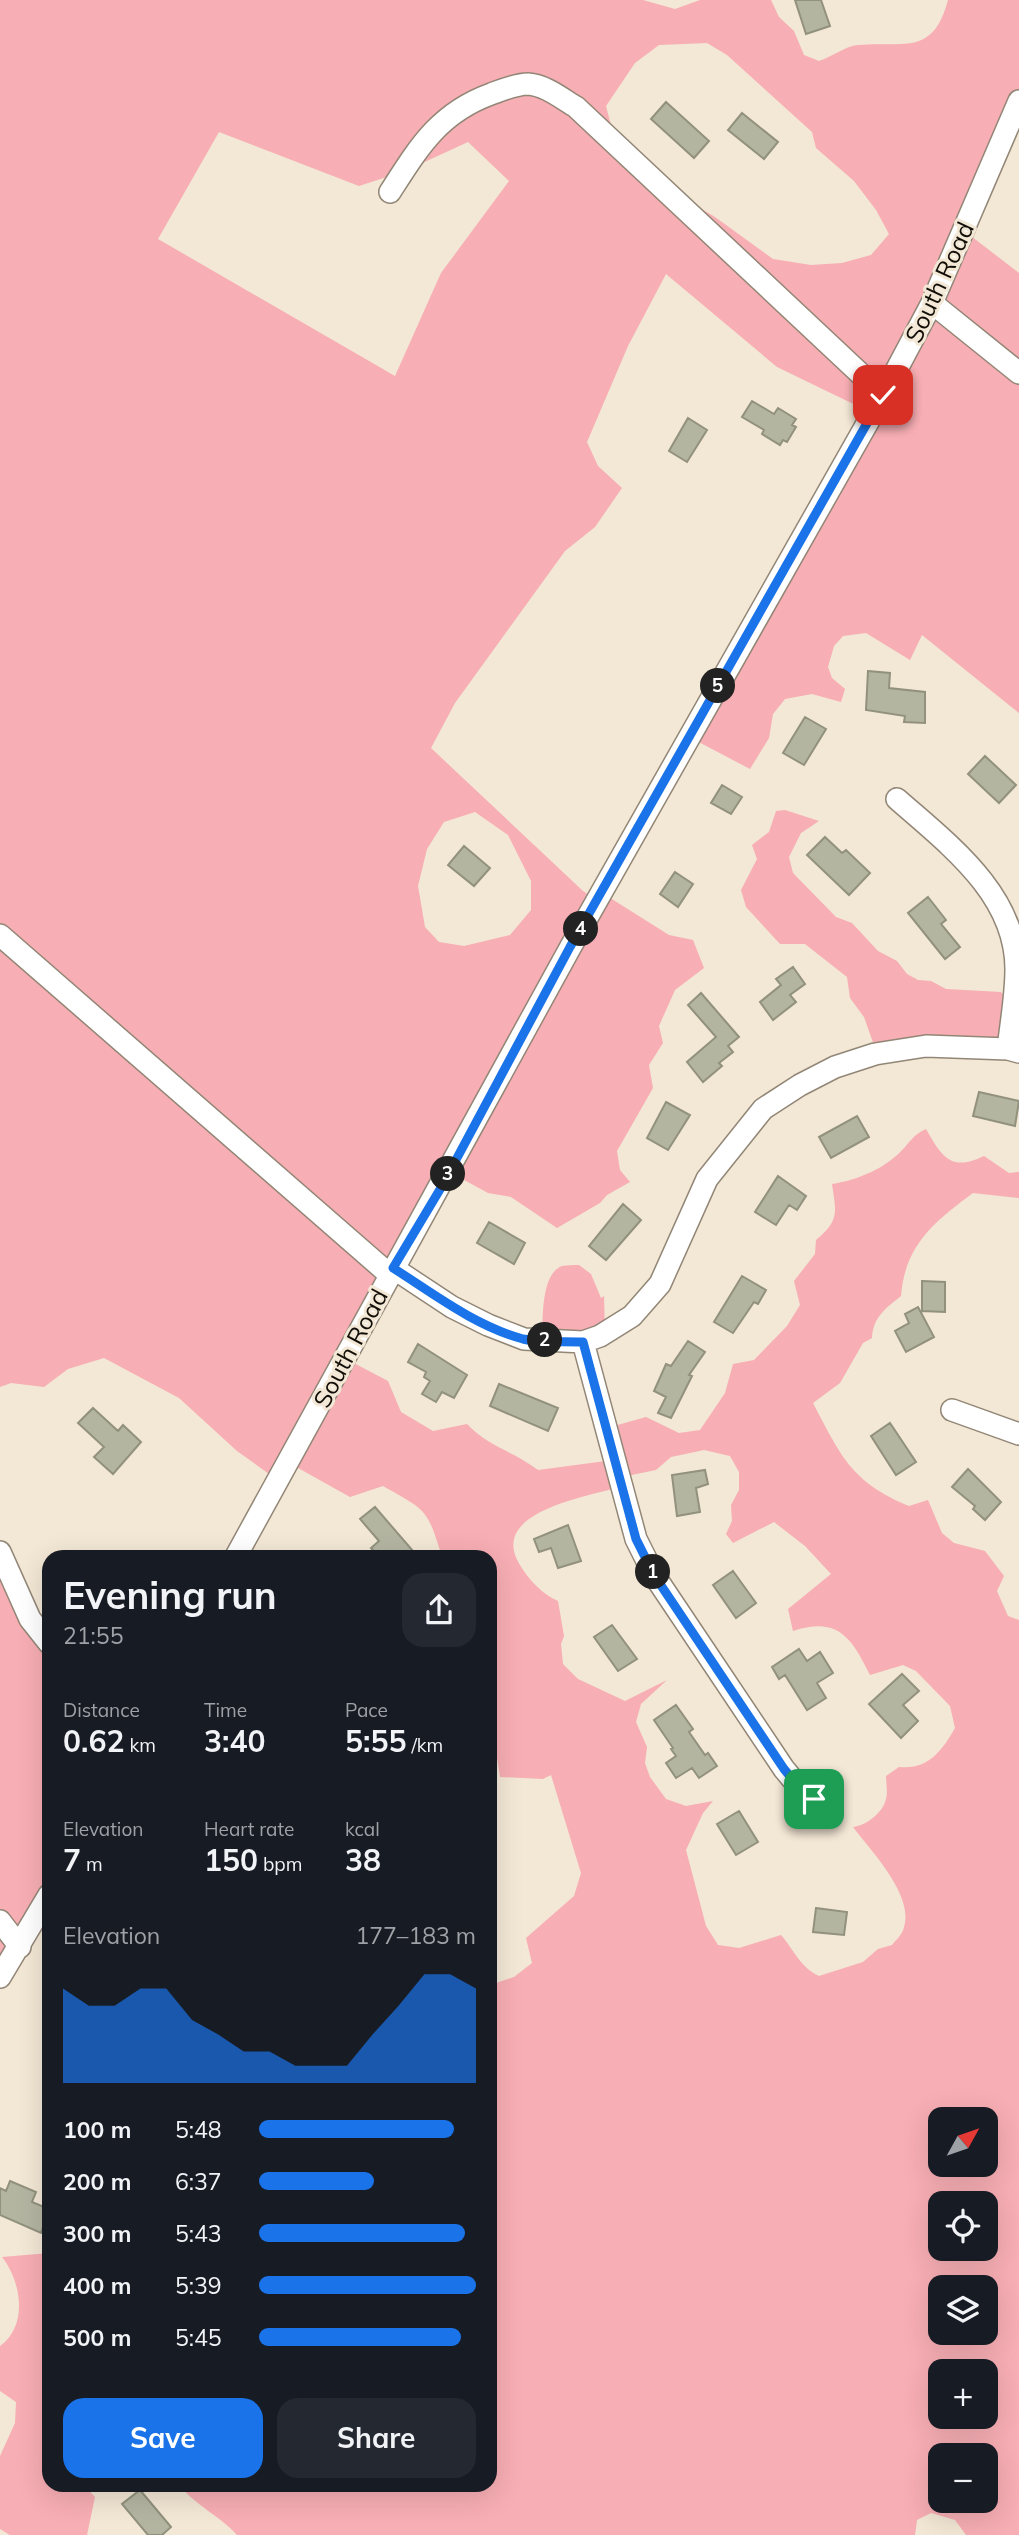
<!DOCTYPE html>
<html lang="en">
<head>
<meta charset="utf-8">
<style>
  :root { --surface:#171b24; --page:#242831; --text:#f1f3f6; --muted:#9ea1a6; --accent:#1a73e8 }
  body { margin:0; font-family:Mulish,sans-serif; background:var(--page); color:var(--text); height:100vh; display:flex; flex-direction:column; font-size:26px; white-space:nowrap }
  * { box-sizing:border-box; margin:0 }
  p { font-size:23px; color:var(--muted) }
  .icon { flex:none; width:38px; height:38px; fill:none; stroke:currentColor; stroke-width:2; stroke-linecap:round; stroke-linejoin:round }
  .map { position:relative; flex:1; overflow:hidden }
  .drawer { position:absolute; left:42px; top:1550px; width:455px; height:942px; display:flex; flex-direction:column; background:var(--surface); border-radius:21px; box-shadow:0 7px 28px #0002 }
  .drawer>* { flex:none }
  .needle { width:46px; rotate:50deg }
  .buttons { position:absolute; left:928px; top:2107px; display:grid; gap:14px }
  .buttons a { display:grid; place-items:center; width:70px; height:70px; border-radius:14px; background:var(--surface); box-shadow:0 7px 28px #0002; font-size:35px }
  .pin { position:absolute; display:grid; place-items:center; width:60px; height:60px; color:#fff; margin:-30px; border-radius:14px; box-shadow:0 4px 10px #0006 }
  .km { position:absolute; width:35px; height:35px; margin:-18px; border-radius:50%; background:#222; color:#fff; font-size:19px; line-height:35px; text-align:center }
  .round { display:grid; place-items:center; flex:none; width:74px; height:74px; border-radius:21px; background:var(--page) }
  .overview { display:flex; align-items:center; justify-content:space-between; height:119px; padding:0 21px }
  h1 { font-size:38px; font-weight:700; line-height:52px }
  .stats { display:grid; grid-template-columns:repeat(3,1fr); gap:10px; height:119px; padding:7px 21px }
  .stats div { display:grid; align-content:center }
  .stats b { font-size:30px; font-weight:700 }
  .stats small { font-size:19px; font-weight:400 }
  .stats p { font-size:19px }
  .chart { height:196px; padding:14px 21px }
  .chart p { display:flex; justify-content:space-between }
  .chart svg { width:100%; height:126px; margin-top:7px; fill:var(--accent); opacity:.7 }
  .primary-button { display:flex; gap:14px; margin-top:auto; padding:14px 21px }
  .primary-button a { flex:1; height:80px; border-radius:21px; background:var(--accent); color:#fff; font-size:28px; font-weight:700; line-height:80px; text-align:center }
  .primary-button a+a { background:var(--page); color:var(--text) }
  ul { padding:0 21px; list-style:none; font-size:23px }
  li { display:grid; grid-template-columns:112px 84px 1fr; align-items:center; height:52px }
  li i { height:18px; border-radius:9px; background:var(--accent) }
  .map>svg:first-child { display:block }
  .green { fill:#f7aeb4; fill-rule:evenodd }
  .building { fill:#b4b5a1; stroke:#91917e; stroke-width:2 }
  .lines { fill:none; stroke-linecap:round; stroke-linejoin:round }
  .minor-casing { stroke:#928676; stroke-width:24 }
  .minor { stroke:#fff; stroke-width:21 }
  .route-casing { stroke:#fff; stroke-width:14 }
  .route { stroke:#1a73e8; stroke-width:9 }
  .labels { text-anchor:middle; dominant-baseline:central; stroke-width:6; stroke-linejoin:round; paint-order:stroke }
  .street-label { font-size:24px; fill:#110d07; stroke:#f3e7d5 }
</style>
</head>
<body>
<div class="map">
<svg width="1019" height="2535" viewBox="0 0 1019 2535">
  <rect width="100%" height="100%" fill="#f3e7d5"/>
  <path class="green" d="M0,0H643L675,9L700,0H771L779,17L794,31L804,55L819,61C831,57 846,46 858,45C903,41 933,57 948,0H1019V107L967,233L1019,273V713L922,635L910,660L866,633L843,636L834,646L828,667L832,678L845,689L841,702L812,694L785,699L773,714L769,738L750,769L691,738L874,414L777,367L666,274L628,346L587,442L598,466L622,488L595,527L565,551L455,703L431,748L583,891L596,900L607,896L669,935L693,940L704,968L675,990L659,1026L663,1043L649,1065L653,1088L617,1151L620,1170L630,1182L607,1195L600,1203L557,1228L511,1197L488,1193L455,1175L348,1360L388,1381L401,1412L433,1431L467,1424C489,1447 513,1451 538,1470L606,1461L607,1428L646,1417L679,1433L700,1430L725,1393L733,1364L754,1360L787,1326L800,1305L794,1281L815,1254L816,1240C840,1220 836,1212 832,1184C858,1180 887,1168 905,1147C913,1138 915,1134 926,1129C942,1157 951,1172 984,1156L1009,1173L1019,1172V1198L973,1193C934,1222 905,1245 901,1296C886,1308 873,1317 872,1338L863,1343L840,1383L813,1403C841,1456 851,1482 909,1506L928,1500L942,1533L954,1543L985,1551L1004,1576L997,1591L1008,1616L1019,1620V2535H966L955,2520L931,2513L917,2520L915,2535H237C219,2515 196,2506 179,2485H490V1985L514,1977L532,1963L526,1938L574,1896L581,1873L551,1775L543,1779L500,1777L494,1739L490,1735V1558L442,1557C427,1508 427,1511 383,1486L350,1497L291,1464L279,1481L237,1451L179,1398L104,1358L68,1369L44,1387L11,1383L0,1387ZM707,43L727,55L812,132L816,148L854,181L876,210L889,234L871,255L842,263L811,265L773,259L715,217L683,198L613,133L606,106L635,63L659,45ZM219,132L359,186L405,171L468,142L509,181L441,273L395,376L158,239ZM475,812L508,835L531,881V910L510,935L464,946L439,942L425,927L418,886L427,849L444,822ZM704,1450L730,1456L739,1472V1490L731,1505L732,1521L726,1534L733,1543L774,1522L805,1546L831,1574L788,1609L793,1631C839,1616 852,1639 870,1675L903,1665L916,1671L950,1706L955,1728C942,1751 928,1770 899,1767L886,1776C886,1783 888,1793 886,1799C883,1813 865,1826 853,1827C871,1851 914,1895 904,1927C903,1934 896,1940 892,1945L878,1949L863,1962L819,1976C800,1967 794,1950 781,1935L739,1948L718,1945L706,1926L686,1850L703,1813L713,1801L686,1806L666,1799L650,1777L645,1763L647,1747L636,1722L641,1704L667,1680L625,1701L578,1679L563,1664L561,1644L564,1636L558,1601C543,1595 528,1579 520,1565C488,1514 580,1498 612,1489L617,1478L656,1470L671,1457ZM940,2119H985V2165H940ZM940,2203H985V2249H940ZM940,2287H985V2333H940ZM940,2371H985V2417H940ZM940,2455H985V2501H940Z
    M785,810L819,821L801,833L789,857L793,873L836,917L852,923L878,951L897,961L907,974L918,980L931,981L946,989L1001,992L1004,996L998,1047L876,1051L864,1017L850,998L847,977L805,944H780L746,907L741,890L757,859L752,845L769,832L776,811Z
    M579,1265L591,1274L601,1298L604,1296L605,1333L542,1337C543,1318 541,1274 562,1266C567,1265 574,1265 579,1265Z
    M0,1568L49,1651V1897L0,1977Z
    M49,2253V2485H84L95,2497L87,2535H10L0,2529V2456L15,2423L16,2402L0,2391V2346C29,2325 21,2281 2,2257Z"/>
  <path class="building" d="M795,0H821L830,26L806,34Z
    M666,102L709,141L694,158L651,119Z
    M742,113L778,142L764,159L728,130Z
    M752,401L774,414L778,408L796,419L792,425L796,427L787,442L783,440L780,445L762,434L764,430L742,417Z
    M688,418L707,430L687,462L669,451Z
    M868,671L890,673L889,688L925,692V723L904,722L905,716L866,710Z
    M805,717L826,729L804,765L783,753Z
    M985,756L1016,785L999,803L968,774Z
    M722,785L742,797L731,814L711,803Z
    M825,837L842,853L846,850L870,873L849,895L807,855Z
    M464,846L490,868L474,886L448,865Z
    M675,872L693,884L678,907L660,894Z
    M928,897L946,920L941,924L960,947L945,959L908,913Z
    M793,967L805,984L790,995L796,1002L773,1020L760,1002L781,985L776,979Z
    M701,993L739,1037L728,1046L733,1052L719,1063L722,1066L703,1082L687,1062L716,1037L688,1005Z
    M979,1092L1019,1101L1015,1126L973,1116Z
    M666,1102L690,1115L668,1150L647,1138Z
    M857,1116L869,1137L831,1158L819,1137Z
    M778,1176L806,1196L797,1210L789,1205L776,1225L755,1212Z
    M623,1204L641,1220L606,1260L589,1246Z
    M489,1222L525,1243L514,1264L477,1243Z
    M742,1276L766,1290L758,1304L754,1302L733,1333L714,1322Z
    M922,1281L945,1282V1312L922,1311Z
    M918,1307L934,1337L906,1352L895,1331L909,1323L905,1314Z
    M688,1341L705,1352L689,1375L692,1376L671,1418L658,1413L666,1397L654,1391L666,1364L671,1366Z
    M418,1344L467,1375L454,1398L442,1392L436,1402L422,1394L430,1381L424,1377L426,1372L408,1362Z
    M499,1384L558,1408L548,1431L490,1406Z
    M93,1408L118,1431L123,1425L141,1442L113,1474L94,1457L104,1447L78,1423Z
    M890,1423L916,1462L896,1475L871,1436Z
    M968,1469L1001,1502L985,1520L973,1509L975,1506L952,1487Z
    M705,1470L708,1484L696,1488L700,1512L677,1516L672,1475Z
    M375,1507L419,1558H380L371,1548L379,1541L360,1519Z
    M568,1525L581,1561L558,1568L551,1548L539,1552L534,1539Z
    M733,1571L756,1603L736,1618L713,1585Z
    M612,1625L637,1659L618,1671L594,1637Z
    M799,1649L807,1661L820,1652L833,1673L817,1683L826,1698L807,1710L785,1675L779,1679L772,1667Z
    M902,1674L919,1691L903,1705L918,1721L901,1738L869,1704Z
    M676,1705L693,1729L689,1732L705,1755L708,1753L717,1766L699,1778L692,1768L676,1778L666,1763L676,1756L671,1749L673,1748L654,1720Z
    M739,1811L758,1842L736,1855L717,1824Z
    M816,1908L847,1912L844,1935L813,1932Z
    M10,2181L36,2192L32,2202L49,2209L41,2233L0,2215V2188L6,2191Z
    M140,2490L171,2527L162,2535H148L122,2504Z"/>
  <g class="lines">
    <defs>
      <path id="minor" d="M390,192C419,147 439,113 491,94C502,90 516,84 528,84C545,85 561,98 576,107L883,395
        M932,303L1019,373
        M897,799C948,844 1016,894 1016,969C1016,995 1011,1023 1008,1049
        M0,935L390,1275
        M393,1268L452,1307L488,1325L524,1339L583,1342L600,1336L632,1316L660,1284L707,1179L763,1109L800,1085L835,1067L875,1054L926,1046L1008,1049L1019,1052
        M583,1342L636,1539L654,1575L784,1769L799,1787L825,1806
        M952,1410L1019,1434
        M0,1552L30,1619L49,1643
        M235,1558L570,948L881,399L932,303L1019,101
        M0,1921L20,1947
        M0,1977L49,1895"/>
    </defs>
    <use href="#minor" class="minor-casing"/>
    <use href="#minor" class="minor"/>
  </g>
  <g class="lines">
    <defs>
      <path id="route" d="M814,1799L799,1787L784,1769L654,1575L636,1539L583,1342C564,1341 541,1343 523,1339C475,1326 434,1294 393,1268L442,1186L570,947L883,395"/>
    </defs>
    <use href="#route" class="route-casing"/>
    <use href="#route" class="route"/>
  </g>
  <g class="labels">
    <g class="street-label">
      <text transform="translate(939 282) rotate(-65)">South Road</text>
      <text transform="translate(350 1348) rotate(-62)">South Road</text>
    </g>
  </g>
</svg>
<div class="buttons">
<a><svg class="needle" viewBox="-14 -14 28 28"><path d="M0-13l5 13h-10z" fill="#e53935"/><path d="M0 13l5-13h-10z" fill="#9ea1a6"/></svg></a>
<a><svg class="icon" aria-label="locate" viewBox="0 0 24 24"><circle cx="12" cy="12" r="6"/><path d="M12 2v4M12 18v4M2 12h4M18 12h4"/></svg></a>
<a><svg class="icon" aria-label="layers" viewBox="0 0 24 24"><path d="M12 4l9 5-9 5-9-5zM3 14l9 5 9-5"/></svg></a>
<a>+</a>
<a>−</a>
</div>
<div class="pin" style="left:814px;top:1799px;background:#1e9e55"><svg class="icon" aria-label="arrive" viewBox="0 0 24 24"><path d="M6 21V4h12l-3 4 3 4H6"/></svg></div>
<div class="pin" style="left:883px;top:395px;background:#d93025"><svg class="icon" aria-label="check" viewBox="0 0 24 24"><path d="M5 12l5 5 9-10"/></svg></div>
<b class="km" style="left:653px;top:1572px">1</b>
<b class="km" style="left:545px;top:1340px">2</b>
<b class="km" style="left:448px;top:1174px">3</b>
<b class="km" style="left:581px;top:929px">4</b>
<b class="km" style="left:718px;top:686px">5</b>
<section class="drawer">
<div class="overview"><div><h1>Evening run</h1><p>21:55</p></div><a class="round"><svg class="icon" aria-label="share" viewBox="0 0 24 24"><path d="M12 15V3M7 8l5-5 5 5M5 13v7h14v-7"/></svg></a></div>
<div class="stats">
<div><p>Distance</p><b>0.62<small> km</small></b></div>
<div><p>Time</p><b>3:40</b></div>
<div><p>Pace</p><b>5:55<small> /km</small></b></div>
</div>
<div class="stats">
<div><p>Elevation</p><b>7<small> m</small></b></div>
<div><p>Heart rate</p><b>150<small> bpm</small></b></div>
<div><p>kcal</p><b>38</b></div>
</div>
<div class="chart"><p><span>Elevation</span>177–183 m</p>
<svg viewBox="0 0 160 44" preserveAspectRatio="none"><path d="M0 44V11L10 17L20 17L30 11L40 11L50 22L60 27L70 33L80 33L90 38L100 38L110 38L120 27L130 17L140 6L150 6L160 11V44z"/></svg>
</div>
<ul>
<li><b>100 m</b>5:48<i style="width:90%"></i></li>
<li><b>200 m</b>6:37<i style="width:53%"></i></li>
<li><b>300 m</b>5:43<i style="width:95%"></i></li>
<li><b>400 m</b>5:39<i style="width:100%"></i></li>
<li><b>500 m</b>5:45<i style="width:93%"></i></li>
</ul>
<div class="primary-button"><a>Save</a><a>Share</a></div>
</section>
</div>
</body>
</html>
